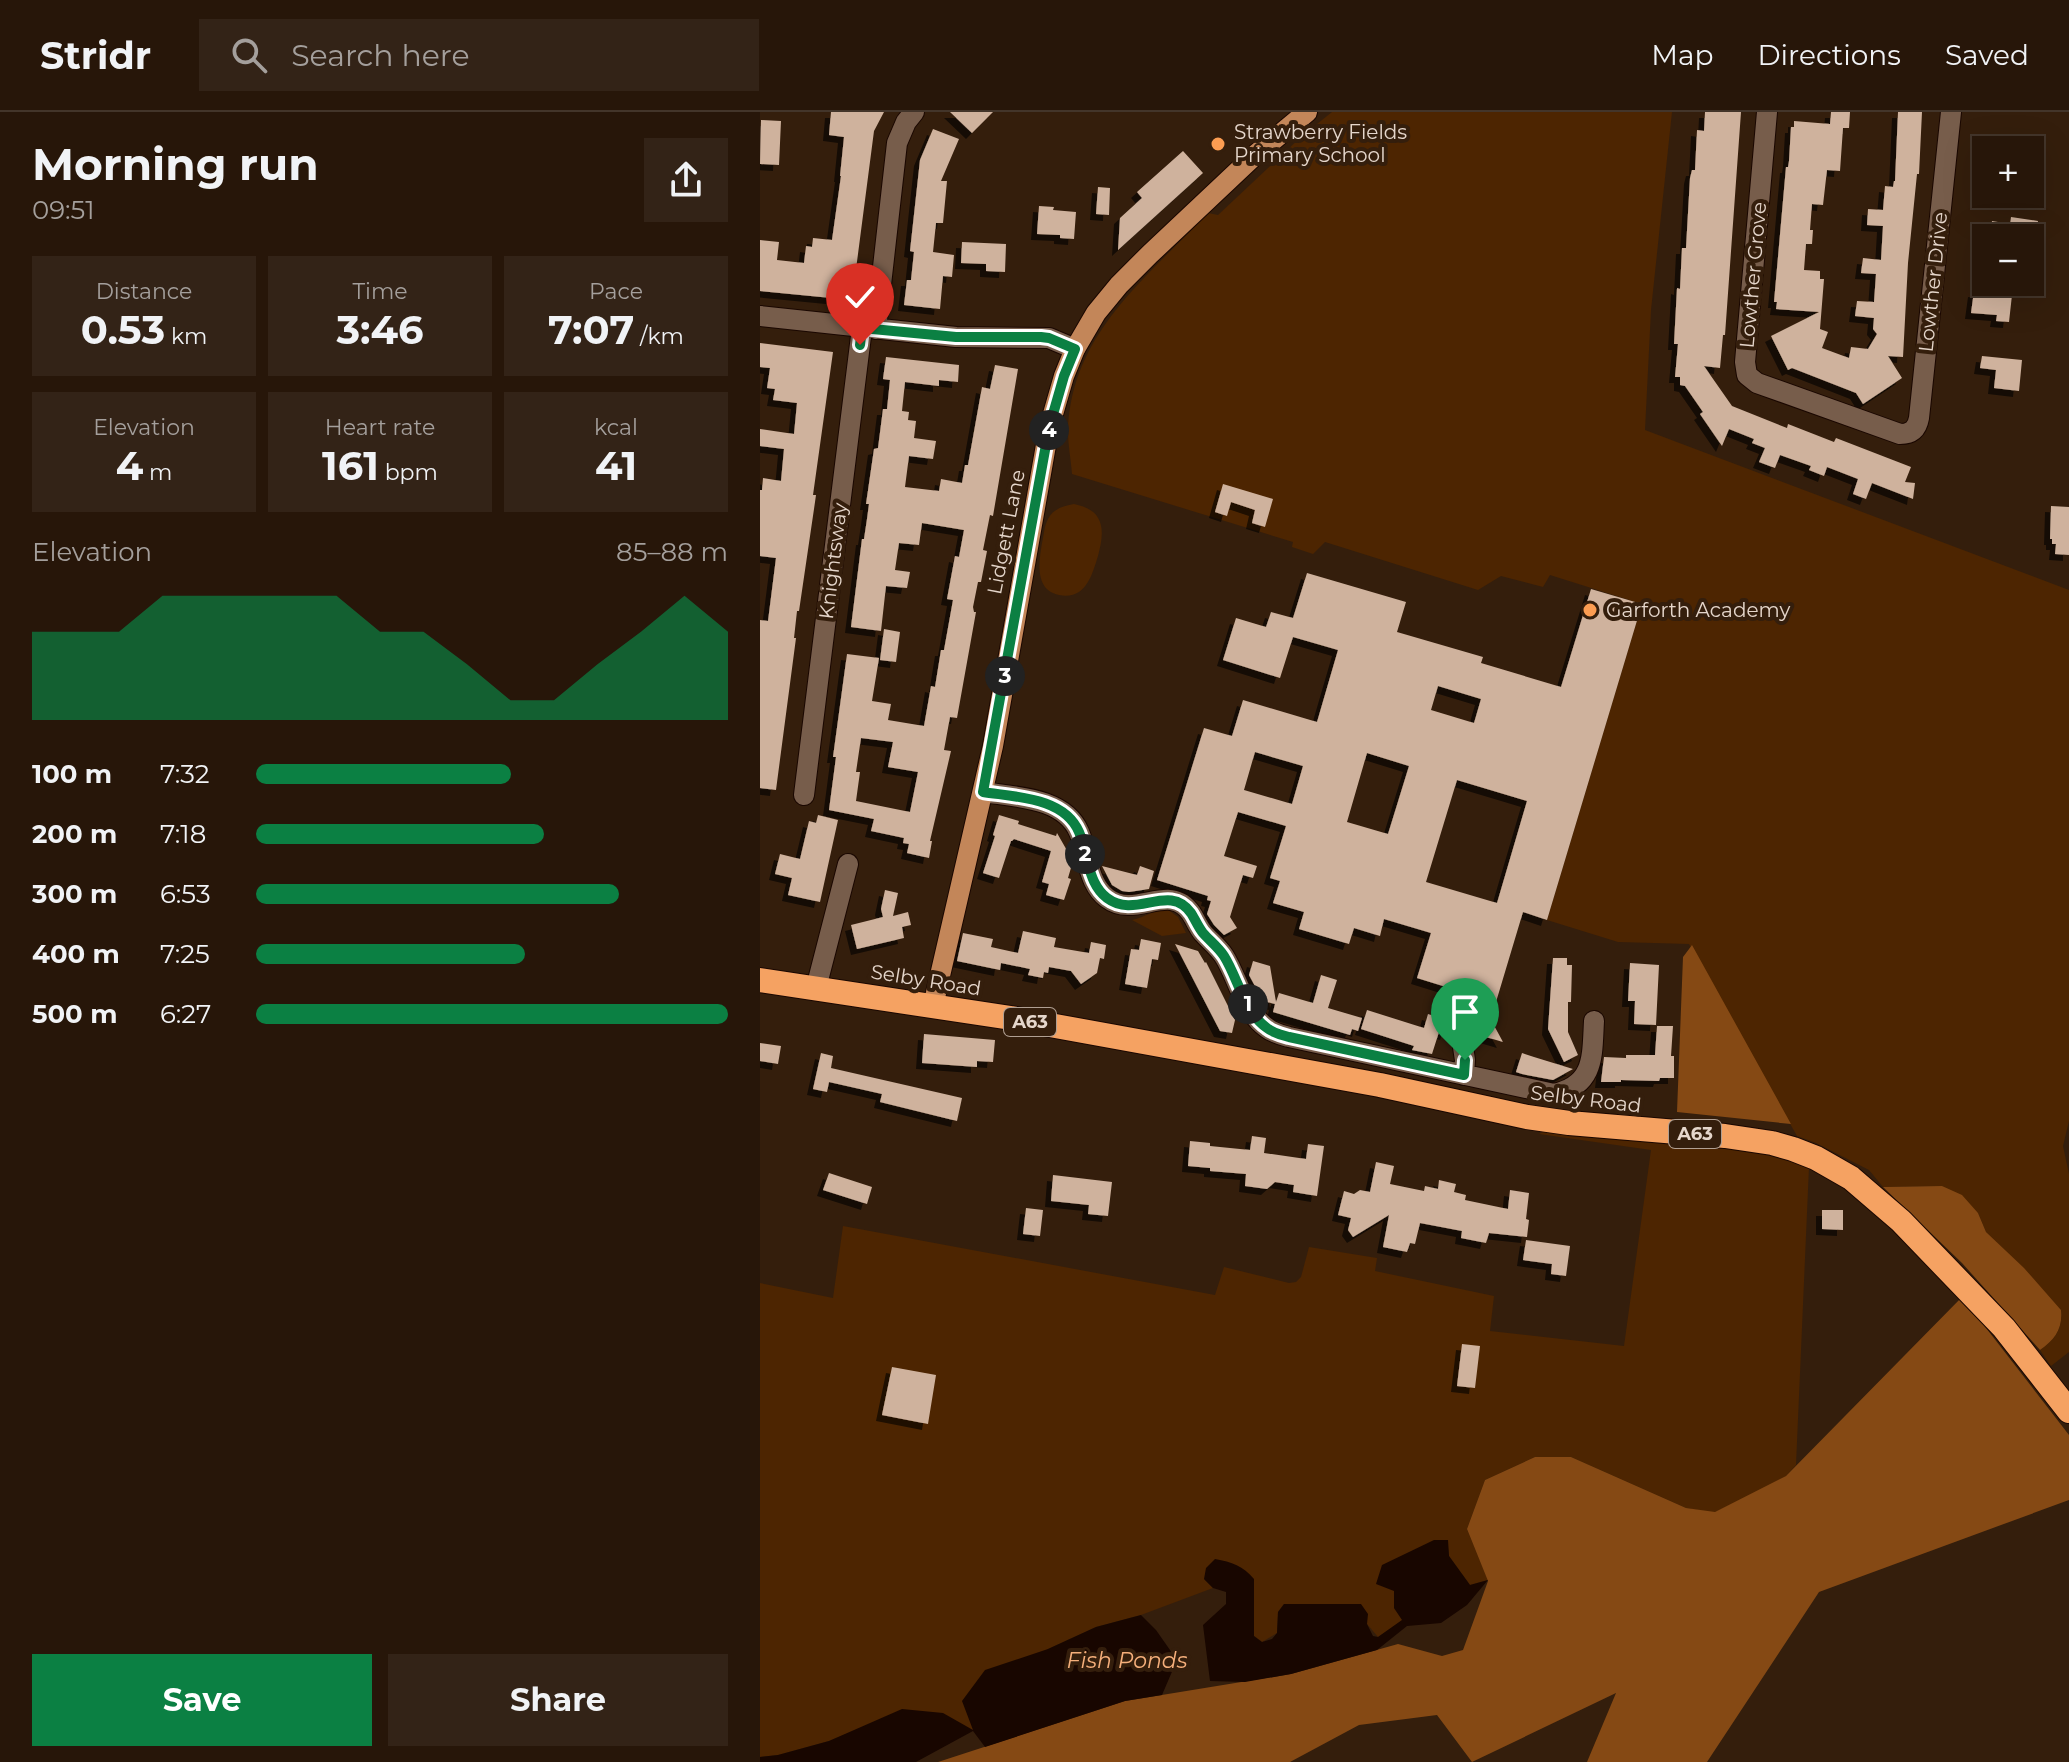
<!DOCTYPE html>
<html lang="en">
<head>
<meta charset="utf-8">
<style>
  :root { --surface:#271609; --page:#332317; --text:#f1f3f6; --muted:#a49f9c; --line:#43352a; --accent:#0b8043 }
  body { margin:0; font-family:Montserrat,sans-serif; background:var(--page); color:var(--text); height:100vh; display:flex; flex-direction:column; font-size:30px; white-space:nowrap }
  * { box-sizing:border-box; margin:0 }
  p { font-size:26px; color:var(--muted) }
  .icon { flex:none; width:44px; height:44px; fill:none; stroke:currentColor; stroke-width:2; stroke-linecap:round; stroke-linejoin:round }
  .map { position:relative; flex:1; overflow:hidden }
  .sheet { display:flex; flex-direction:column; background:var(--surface); width:760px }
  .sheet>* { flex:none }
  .buttons { position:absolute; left:1212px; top:24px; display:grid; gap:16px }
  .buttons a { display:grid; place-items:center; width:72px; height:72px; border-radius:0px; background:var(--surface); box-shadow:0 8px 32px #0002,0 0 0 2px var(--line); font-size:40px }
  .pin { position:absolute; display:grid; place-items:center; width:68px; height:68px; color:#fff; margin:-82px -34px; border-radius:50% 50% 50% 0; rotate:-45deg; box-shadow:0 0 8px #0007 }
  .pin .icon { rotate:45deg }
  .km { position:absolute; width:40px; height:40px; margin:-20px; border-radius:50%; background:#222; color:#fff; font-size:22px; line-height:40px; text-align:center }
  .round { display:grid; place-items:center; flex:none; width:84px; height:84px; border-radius:0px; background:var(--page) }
  .head { display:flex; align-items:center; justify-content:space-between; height:136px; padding:0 32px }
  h1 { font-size:44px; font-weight:700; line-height:60px }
  .stats { display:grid; grid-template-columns:repeat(3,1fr); gap:12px; height:136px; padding:8px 32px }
  .stats div { display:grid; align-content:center; border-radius:0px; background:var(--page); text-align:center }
  .stats b { font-size:40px; font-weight:700 }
  .stats small { font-size:22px; font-weight:400 }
  .stats p { font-size:22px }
  .chart { height:224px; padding:16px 32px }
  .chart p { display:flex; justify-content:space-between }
  .chart svg { width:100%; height:144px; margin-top:8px; fill:var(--accent); opacity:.7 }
  .primary-button { display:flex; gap:16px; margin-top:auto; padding:16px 32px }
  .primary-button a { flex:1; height:92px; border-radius:0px; background:var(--accent); color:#fff; font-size:32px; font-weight:700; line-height:92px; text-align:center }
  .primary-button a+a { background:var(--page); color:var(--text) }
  ul { padding:0 32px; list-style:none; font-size:26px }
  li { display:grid; grid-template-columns:128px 96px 1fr; align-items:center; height:60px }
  li i { height:20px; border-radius:10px; background:var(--accent) }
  header { display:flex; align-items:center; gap:48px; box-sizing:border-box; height:112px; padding:0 40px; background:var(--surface); border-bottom:2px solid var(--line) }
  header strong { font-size:38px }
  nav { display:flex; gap:44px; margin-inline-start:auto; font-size:28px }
  .search { width:560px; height:72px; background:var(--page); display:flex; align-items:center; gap:20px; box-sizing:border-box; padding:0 28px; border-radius:0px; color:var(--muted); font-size:30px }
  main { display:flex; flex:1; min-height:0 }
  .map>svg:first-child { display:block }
  .green { fill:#4d2501 }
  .forest { fill:#854914 }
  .water { fill:#180600 }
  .building { fill:#cfb29d; fill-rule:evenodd; filter:url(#shadow) }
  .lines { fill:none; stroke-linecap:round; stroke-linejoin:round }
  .minor-casing { stroke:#1a0700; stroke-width:22 }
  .major-casing { stroke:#1a0700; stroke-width:22 }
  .highway-casing { stroke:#1a0700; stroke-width:26 }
  .minor { stroke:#775d4b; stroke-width:20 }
  .major { stroke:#c38659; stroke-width:20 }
  .highway { stroke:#f5a262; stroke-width:24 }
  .route-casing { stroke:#fff; stroke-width:16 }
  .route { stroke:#0b8043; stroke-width:10 }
  .poi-dot { fill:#fc9d52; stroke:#341e0c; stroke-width:3 }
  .labels { text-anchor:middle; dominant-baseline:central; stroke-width:8; stroke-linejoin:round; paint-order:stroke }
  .shield { fill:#341e0c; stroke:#b09f92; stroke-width:2 }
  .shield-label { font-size:18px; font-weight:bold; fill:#e5d6cb }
  .poi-label { font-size:20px; fill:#e5d6cb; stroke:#341e0c; text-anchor:start }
  .street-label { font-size:20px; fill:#e5d6cb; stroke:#341e0c }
  .water-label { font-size:22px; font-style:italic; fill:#f5af7b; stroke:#341e0c }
</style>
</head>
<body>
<header>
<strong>Stridr</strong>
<div class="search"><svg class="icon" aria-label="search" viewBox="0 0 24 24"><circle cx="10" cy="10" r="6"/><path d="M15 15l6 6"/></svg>Search here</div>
<nav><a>Map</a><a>Directions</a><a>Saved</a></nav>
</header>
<main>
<section class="sheet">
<div class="head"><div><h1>Morning run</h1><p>09:51</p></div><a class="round"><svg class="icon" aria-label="share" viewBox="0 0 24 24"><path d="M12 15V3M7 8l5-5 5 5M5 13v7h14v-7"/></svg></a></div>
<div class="stats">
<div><p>Distance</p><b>0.53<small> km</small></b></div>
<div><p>Time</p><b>3:46</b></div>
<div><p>Pace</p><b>7:07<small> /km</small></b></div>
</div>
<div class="stats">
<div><p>Elevation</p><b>4<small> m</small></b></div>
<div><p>Heart rate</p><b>161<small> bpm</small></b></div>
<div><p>kcal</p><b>41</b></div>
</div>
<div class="chart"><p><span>Elevation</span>85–88 m</p>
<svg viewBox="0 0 160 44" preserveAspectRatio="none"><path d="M0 44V17L10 17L20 17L30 6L40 6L50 6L60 6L70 6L80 17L90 17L100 27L110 38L120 38L130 27L140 17L150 6L160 17V44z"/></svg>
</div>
<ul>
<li><b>100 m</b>7:32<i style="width:54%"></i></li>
<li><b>200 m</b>7:18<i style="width:61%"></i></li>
<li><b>300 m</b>6:53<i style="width:77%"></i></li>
<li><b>400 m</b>7:25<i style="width:57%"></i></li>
<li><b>500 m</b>6:27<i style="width:100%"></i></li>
</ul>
<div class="primary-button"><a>Save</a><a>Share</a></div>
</section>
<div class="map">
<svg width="1309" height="1650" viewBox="0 0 1309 1650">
  <defs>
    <filter id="shadow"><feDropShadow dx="-6" dy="6" stdDeviation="0" flood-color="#0009"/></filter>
  </defs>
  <rect width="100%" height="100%" fill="#341e0c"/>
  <path class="green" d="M572,0H912L891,198L885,318L1309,478V1009L1303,1034L1309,1062V1240L1291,1254L1280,1238C1295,1228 1303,1216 1301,1198L1264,1157L1226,1120L1218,1101L1182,1074L1123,1075L1109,1058L1056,1031L1037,1024L929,832L858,830L787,808L882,492L790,463L783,475L741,464L718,478L565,430L553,442L532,435L533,430L312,362C311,348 308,333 308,319C311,221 387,166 448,101L458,103L542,24Z
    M314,392C345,398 345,418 338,444C332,463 326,488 299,483C274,478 279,449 282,431C284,423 284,414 288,407C293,397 303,394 314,392Z
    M407,797L418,805L426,821L402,824L372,808C385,805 394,798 407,797Z
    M785,1019L842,1026L952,1033L1021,1043L1049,1055L1036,1353L1026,1364L1003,1377L954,1401L926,1396L811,1345H775L725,1368L707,1417L728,1468L710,1473L689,1444L687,1428L634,1479V1496L643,1508L618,1525L607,1512L524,1492L518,1500L517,1521L502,1530L494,1524V1467H444L453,1476L381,1503L336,1515L288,1537L214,1618L103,1615L69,1629L18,1643L0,1645V1171L73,1186L83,1114L455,1183L464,1155L529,1171L536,1170L541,1165L549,1135L617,1146L615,1159L734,1184L730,1219L864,1234L891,1038L779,1022Z"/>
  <path class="forest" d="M932,833L1031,1012L917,1000L923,845Z
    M1182,1074L1202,1083L1218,1101L1226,1120L1264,1156L1301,1198C1303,1216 1295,1228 1280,1238L1202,1151L1123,1075Z
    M1202,1185L1309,1323V1388L1059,1480L947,1650H827L856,1581L712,1650L677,1603L599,1613L530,1650H178L365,1589L531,1562L638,1532L682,1544L703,1538L728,1469L707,1417L725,1368L775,1345H811L926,1396L955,1400L1026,1364Z"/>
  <path class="water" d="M674,1428H688L689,1444L710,1473L728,1468L707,1493L681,1511L647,1514L617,1538L531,1562L485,1570L450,1569L443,1513L466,1492V1480L453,1476L444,1467L446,1456L455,1447C472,1450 483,1454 494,1467V1524L502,1530L512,1527L517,1521L518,1500L524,1492H601L608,1502L607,1512L613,1524L618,1525L642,1508L634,1496V1479L616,1472L622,1453Z
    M381,1503L396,1518L417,1548L402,1583L365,1589L225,1635L213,1619L156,1650H0V1645L18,1643L69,1629L142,1597L183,1601L213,1618L202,1589L225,1558L288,1537L336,1515Z"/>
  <path class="building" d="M71,0H124L114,19L92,188L0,179V128L19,130L17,148L44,151L46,134L52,135L53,126L72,128L81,64H80L84,25L69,23Z
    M190,0H233L212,21Z
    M945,0H981L965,223H963L960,256L944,254L972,294L1027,316L1028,312L1074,330L1076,326L1151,355L1145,370L1155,371L1153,387L1112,371L1106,387L1093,382L1098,367L1067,355L1064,364L1049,358L1051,354L1020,343L1015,356L999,350L1005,336L992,331L994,327L969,317L962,334L940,302L943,300L925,274L920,273V265H915L918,232H914L917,176L920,177L922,136H926L930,66L932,58H935L937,18L944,19Z
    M1071,0H1090L1089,16H1083L1080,59L1067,58L1063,93L1052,92L1050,118H1053L1052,132H1046L1044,158L1060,159V167H1064L1060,217L1068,220L1062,236L1089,246L1091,235L1108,237L1117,222L1113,217L1114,206L1095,204L1097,189L1114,190L1116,162L1101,161L1103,146L1121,148L1123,114L1107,113L1108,97L1123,98L1125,74L1133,75L1134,69H1135L1138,0H1162L1159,62H1157L1148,151L1143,245L1128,244L1142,266L1103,292L1096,281L1032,256L1028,258L1011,224L1059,200L1016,197L1017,190H1014L1026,55H1028L1029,49L1031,15H1034V9L1070,12Z
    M1,8L21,9L19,53L0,52Z
    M173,17L199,27L181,69H187L183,111H176L173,140L194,143L192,165L183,164L180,197L144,193L147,168H151L154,140L150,139L160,48Z
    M423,39L443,61L358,138L360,106L382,86L377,80Z
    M338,75L350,76L349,103L336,102Z
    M279,94L294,95L293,98L316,100L314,127L300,126V123L277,122Z
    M1251,105L1278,109L1276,126H1230L1232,109L1250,112Z
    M202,130L246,132L245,160L226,159V152L201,151Z
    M1214,179L1252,183L1249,210L1236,209L1237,203L1211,201Z
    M0,231L73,240L53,383H56L54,397L39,499H37L34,526H36L16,678L0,676V508L8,509L16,446L0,444V378H2L3,366L21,369L24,337L0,334V317L34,322L37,291L13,288L15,277L7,276L10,256L0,255Z
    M1222,244L1262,248L1259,279L1234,276L1236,258L1220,256Z
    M126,245L199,253L198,270L179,268V274L145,270L142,299L149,300L148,308L156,309L154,326L176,329L173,347L149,344L145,375L179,379L181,367L202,371L205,353H208L222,275L230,277L235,253L258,257L233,404L230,403L223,438L227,439L221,470H218L213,495L214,500H216L197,606L190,605L184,638L191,639L170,729H172L169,746L147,741L149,732L143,731L144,726L111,719L114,707L69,698L76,645H73L87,542L119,546L112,589L131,592L128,608L164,614L171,574L175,575L181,538H184L193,488L187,487L195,444L199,445L204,418L162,411L159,433L139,431L135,458L150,460L147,476L126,474L121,519L91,515L102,427H104L107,407L109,392H106L114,337L118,336L123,297H127L130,268L123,267ZM101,626L133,630L128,655L158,660L150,700L96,689L100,660H96Z
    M463,372L513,387L505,415L492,411L495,398L471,390L467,404L455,400Z
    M1291,394L1309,395V443L1295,442L1296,432H1292V427H1290Z
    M547,461L646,490L637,520L723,545L721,551L801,575L831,477L882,492L787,808L763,800L736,890L718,884L743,930L688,914L699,879L657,866L671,821L624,807L620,824L594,816L589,832L539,817L544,800L513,791L520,769L510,766L526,714L478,700L464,744L497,754L493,766L483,763L470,805L477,816L464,823L454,813L447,802L451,789L447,788L448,784L397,768L444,616L472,624L483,588L557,610L578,538L533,525L520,566L463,548L476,506L506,515L511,500L533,506ZM678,574L721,587L714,611L671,598ZM495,640L543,654L532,692L484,678ZM607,641L649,654L628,722L587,710ZM697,668L767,689L737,791L666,770Z
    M124,517L140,520L136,550L120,548Z
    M58,703L78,708L60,790L28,783L32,766L15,762L20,742L40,747L49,709L56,711Z
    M239,703L259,709L258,712L296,724L297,721L313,749L308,766L311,767L304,788L286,783L289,772L282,770L291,739L254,727L252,729H251L239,766L223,761L235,724L233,723Z
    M342,754L377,763L380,754L394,759L389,777L369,780L362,779L352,773Z
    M125,778L138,781L133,804L148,800L151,813L142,815L144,826L97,837L91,813L123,805L121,797Z
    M263,819L296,826L294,835L329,841L331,830L346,833L344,847L340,846L337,861L321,872L311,859L289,855L288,861L284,860L283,866L268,863L270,857L241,851L240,858L197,849L203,821L233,827L231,835L258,841Z
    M381,827L401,831L398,848L392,847L387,876L365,872L371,837L379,838Z
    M415,832L438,839L445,851L446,850L475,908L472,921L460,919Z
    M793,846H807V853H812L811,890H808V920L818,943L804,950L788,917Z
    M493,849L510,854L516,890L519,881L553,891L561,863L577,868L568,896L602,906L598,919L592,917L590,923L513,900L515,892L503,889L489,863Z
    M870,851L899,853L896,913L874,912L875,889H868Z
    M607,898L664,916L668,902L690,909L686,922L679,920L672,942L652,938L654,934L601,917Z
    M897,914H913L911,944H914V966H900L899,969L861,968V970H841L844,945L866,946V943H895Z
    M164,922L235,928L233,950L217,949V955L162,951Z
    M0,931L21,934L18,952L0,949Z
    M61,941L73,944L71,956L202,986L197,1009L120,990L122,982L69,970L67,980L53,977Z
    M762,941L774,945L813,957L793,968L762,962L756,960Z
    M492,1024L506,1026L504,1041L546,1047L548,1032L564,1034L557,1084L533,1080L534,1073L515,1070L507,1077L485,1074L486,1062L450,1059V1056L428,1054L430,1029L450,1031V1034L490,1038Z
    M616,1050L634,1054L630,1072L664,1079L665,1074L678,1077L679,1068L696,1072L694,1080L706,1083L705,1088L748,1097L750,1078L769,1081L766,1107L769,1108L767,1125L729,1121L726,1131L701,1126L702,1119L660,1111L655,1132L650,1131L647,1140L623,1135L629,1103L593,1125L588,1118L591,1106L578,1103L584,1079L594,1082L600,1078L610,1080Z
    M69,1061L112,1075L107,1092L63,1078Z
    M293,1063L352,1070L348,1104L328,1102L329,1093L291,1089Z
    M266,1096L283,1098L280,1124L263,1122Z
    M1062,1098H1083V1118L1062,1117Z
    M766,1128L810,1134L806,1164L791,1162L792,1152L763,1148Z
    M702,1232L720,1234L715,1276L697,1274Z
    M132,1255L176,1263L168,1312L122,1303Z"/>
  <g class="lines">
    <defs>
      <path id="minor" d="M1007,0L985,250L987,263L997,271L1140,322C1151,322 1157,317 1159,306L1191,0
        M0,204L196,225L289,226L315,237
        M116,217L137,31L146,10L154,0
        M223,680C255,685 304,685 319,720C323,729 325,740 327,749C331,763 335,777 347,786C376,808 409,769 431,801C435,807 438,815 443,821C450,829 458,835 464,844C478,866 484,900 507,916C513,921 522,923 529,925L794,982C835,973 832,944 834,909
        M44,683L102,216
        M56,876L88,752
        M703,935L705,948L704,963"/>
      <path id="major" d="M173,894L233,634L289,316L304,264L315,237L336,201L359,173L390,142L494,44L547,0"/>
      <path id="highway" d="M0,868L251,906L620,973L767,1005L809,1011L965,1024L1012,1031L1033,1037L1056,1046L1091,1066L1141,1109L1244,1216L1309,1299"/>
    </defs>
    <use href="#minor" class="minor-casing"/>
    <use href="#major" class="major-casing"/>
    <use href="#highway" class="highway-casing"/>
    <use href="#minor" class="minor"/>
    <use href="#major" class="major"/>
    <use href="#highway" class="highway"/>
  </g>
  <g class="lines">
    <defs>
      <path id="route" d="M100,233L102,216L196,225H281L289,226L315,237L304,264L289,316L223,680C255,685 304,685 319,720C323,729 325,740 327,749C331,763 335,777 347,786C376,808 409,770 431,801C435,807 438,815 443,821C450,829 458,835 464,844C478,866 484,900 507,916C513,921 522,923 529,925L704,963L705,948"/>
    </defs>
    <use href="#route" class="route-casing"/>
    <use href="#route" class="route"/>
  </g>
  <g class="poi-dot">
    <circle cx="458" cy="32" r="8"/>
    <circle cx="830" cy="498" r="8"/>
  </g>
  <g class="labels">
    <g class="shield">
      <rect x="244" y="896" width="52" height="28" rx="6"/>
      <rect x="909" y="1008" width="52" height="28" rx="6"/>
    </g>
    <g class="shield-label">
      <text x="270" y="910">A63</text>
      <text x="935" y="1022">A63</text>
    </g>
    <g class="poi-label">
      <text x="474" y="20">Strawberry Fields<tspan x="474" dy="23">Primary School</tspan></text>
      <text x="846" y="498">Garforth Academy</text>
    </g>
    <g class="street-label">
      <text transform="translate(993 163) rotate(-85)">Lowther Grove</text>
      <text transform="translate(1173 170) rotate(-84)">Lowther Drive</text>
      <text transform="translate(246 420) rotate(-79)">Lidgett Lane</text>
      <text transform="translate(73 449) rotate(-83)">Knightsway</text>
      <text transform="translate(166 868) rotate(9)">Selby Road</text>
      <text transform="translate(826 987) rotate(7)">Selby Road</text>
    </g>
    <g class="water-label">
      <text x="367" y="1548">Fish Ponds</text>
    </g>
  </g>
</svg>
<div class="buttons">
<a>+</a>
<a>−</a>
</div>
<div class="pin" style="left:705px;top:948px;background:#1e9e55"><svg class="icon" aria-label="arrive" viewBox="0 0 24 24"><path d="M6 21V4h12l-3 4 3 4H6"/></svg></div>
<div class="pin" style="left:100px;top:233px;background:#d93025"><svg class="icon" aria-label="check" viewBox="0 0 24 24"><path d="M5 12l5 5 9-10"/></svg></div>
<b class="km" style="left:488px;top:892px">1</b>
<b class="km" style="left:325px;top:742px">2</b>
<b class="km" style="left:245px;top:564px">3</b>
<b class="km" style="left:289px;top:318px">4</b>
</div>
</main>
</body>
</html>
